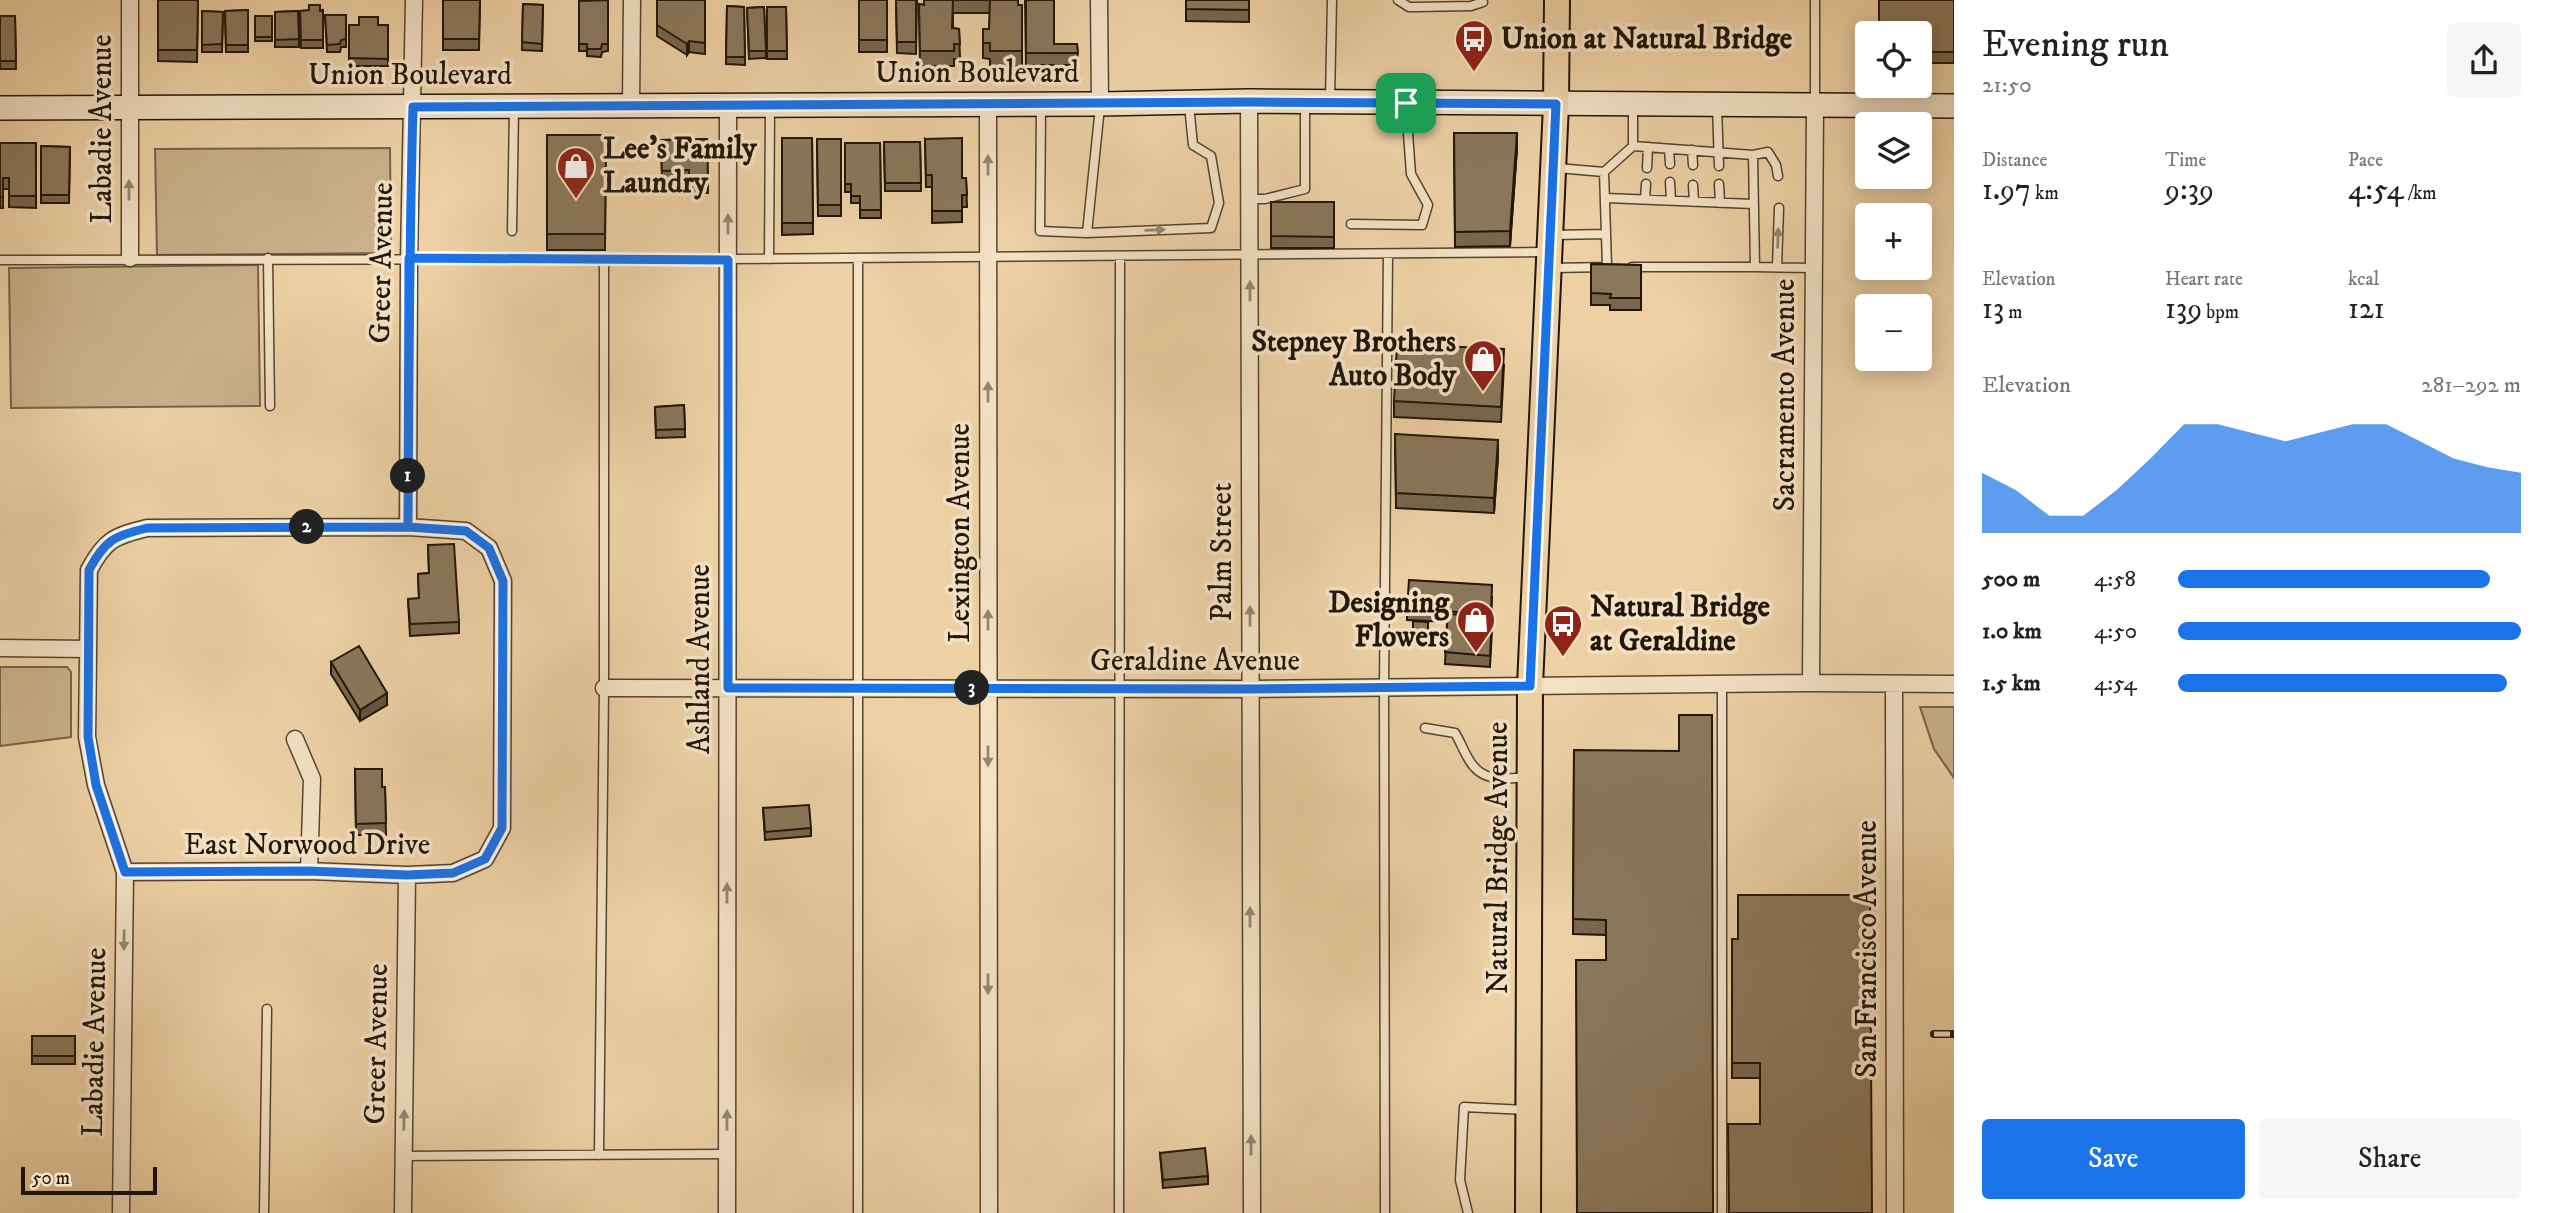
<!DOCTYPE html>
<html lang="en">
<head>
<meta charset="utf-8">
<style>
  :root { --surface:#fff; --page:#f6f6f6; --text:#222; --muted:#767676; --accent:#1a73e8 }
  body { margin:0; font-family:"IM FELL DW Pica",serif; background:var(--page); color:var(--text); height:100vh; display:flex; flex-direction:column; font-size:26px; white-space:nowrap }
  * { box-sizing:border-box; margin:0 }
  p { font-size:23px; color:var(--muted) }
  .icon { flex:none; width:38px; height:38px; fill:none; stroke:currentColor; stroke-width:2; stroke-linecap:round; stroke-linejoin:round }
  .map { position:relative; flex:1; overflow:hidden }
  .details { display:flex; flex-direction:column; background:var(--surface); width:595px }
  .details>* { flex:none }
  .tools { position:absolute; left:1855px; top:21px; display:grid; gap:14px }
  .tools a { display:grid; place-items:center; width:77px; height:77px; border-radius:7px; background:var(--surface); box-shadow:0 4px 18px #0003; font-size:35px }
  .scale { position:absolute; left:21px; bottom:18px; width:136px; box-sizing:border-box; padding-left:7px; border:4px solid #211608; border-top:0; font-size:19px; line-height:24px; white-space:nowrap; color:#211608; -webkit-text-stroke:5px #f3e1c4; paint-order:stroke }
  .pin { position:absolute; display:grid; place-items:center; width:60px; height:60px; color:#fff; margin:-30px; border-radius:14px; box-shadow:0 4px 10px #0006 }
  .km { position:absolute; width:35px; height:35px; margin:-18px; border-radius:50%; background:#222; color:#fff; font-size:19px; line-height:35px; text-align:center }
  .round { display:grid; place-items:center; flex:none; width:74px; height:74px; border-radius:7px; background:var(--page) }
  .head { display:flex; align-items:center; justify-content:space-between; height:119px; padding:0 28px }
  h1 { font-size:38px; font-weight:600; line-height:52px }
  .stats { display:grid; grid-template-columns:repeat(3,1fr); gap:10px; height:119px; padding:7px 28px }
  .stats div { display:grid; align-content:center }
  .stats b { font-size:30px; font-weight:600 }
  .stats small { font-size:19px; font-weight:400 }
  .stats p { font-size:19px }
  .chart { height:196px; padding:14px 28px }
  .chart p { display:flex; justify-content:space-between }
  .chart svg { width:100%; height:126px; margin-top:7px; fill:var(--accent); opacity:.7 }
  .action { display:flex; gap:14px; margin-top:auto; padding:14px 28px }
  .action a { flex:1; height:80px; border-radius:7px; background:var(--accent); color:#fff; font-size:28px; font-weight:600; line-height:80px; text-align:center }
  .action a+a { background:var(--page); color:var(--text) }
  ul { padding:0 28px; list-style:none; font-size:23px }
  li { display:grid; grid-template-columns:112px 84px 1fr; align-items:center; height:52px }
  li i { height:18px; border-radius:9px; background:var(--accent) }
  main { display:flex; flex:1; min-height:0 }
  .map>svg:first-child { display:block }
  .green { fill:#cab18a; stroke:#766449; stroke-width:2 }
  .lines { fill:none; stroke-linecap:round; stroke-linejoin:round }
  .service-casing { stroke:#54452f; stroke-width:11 }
  .minor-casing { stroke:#54452f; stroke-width:19 }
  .secondary-casing { stroke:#211608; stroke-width:26 }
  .primary-casing { stroke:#211608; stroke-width:28 }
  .service { stroke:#f3e1c4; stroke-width:8 }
  .minor { stroke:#f3e1c4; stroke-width:16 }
  .secondary { stroke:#f3e1c4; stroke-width:23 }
  .primary { stroke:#edd1a5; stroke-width:24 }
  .rail-casing { stroke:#211608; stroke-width:8 }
  .rail { stroke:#f3e1c4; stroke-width:5; stroke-dasharray:16; stroke-linecap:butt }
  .wall { fill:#78664d; stroke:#211608; stroke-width:2 }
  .shaded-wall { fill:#61533f; stroke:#211608; stroke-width:2 }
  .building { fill:#8b775a; stroke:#211608; stroke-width:2 }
  .oneway { fill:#94866f }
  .route-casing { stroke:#fff; stroke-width:14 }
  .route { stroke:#1a73e8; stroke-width:9 }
  .labels { text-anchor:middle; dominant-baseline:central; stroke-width:7; stroke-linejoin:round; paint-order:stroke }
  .poi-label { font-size:30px; font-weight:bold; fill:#211608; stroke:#f3e1c4; text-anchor:start }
  .street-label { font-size:30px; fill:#211608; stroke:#f3e1c4 }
</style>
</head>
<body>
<main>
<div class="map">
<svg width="1954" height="1213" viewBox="0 0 1954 1213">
  <rect width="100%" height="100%" fill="#edd1a5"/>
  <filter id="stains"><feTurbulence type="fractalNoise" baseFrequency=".00286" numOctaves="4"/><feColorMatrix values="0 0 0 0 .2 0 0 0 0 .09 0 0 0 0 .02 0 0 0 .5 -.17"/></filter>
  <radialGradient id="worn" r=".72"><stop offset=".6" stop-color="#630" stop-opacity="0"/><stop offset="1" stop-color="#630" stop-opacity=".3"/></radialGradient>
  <path class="green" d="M390,148L391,253L157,255L155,149Z
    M258,265L260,406L11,408L9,268Z
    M0,667H67L71,672V737L0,746Z
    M1920,707H1954V778L1934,749Z"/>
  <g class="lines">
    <defs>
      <path id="service" d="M1398,0L1409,7H1417L1471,6L1483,2
        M1815,0V102
        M1330,99L1332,0
        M1041,106L1040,231L1087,233L1100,107
        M1717,106L1719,166
        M1633,146L1753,155L1755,267L1814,268
        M1669,149L1670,164
        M1692,150L1693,165
        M1753,155L1768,152L1776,165L1778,176
        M1647,168L1648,147
        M1604,172L1633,146V107
        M1670,182L1671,200
        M1719,184L1720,203
        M1693,185L1694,202
        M1606,198L1753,204
        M1249,199H1265L1305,189V105
        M1645,199L1646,184
        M1351,224L1422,225L1428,205L1411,174L1406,106
        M512,231L514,109
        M1087,233L1211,228L1219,203L1211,156L1193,145L1189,105
        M1553,235L1606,234L1604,172L1557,168
        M268,258L270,406
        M769,259L770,108
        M0,260L728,259L1547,252
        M1632,267H1755
        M1777,267L1779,208
        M1552,268L1607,267L1606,234
        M1425,728L1455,733C1460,741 1463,750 1468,758C1481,783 1503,779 1527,777
        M599,1155L604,688V259
        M404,1156L727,1154
        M264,1213L267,1009
        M858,1213V258
        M1119,1213L1120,256
        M1385,1213L1384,688L1388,254
        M1468,1213L1460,1180L1464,1107L1526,1110
        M1722,1213V684"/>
      <path id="minor" d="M1099,0L1100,104
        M1249,101L1252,1213
        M988,105L989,1213
        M631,106L632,0
        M130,258V0
        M408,527L409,258L414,0
        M0,648L88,649
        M1811,683L1815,106
        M1894,685L1895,1213
        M604,688L1250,689L1811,683L1954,684
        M295,739L312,779L309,871
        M121,1213L125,872L96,785L87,737L89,570C105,540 114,536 147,528L408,527L466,531L489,548L503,581L502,828L485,859L453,873L407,875L309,871L125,872
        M403,1213L407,875
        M727,1213L728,105"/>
      <path id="secondary" d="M0,108L1100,104L1249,101L1954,106"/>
      <path id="primary" d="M1528,1213L1530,686L1556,104L1557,0"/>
    </defs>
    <use href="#service" class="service-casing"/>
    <use href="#minor" class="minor-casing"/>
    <use href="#secondary" class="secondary-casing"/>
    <use href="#primary" class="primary-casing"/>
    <use href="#service" class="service"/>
    <use href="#minor" class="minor"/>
    <use href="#secondary" class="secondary"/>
    <use href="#primary" class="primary"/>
    <defs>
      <path id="rail" d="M1934,1034H1954"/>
    </defs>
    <use href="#rail" class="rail-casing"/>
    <use href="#rail" class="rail"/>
  </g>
  <path class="wall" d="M158,0H198L197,62L158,61Z
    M443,0H480L479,50H443Z
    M608,0V51L602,52L601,57L587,56V51H579V1Z
    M657,0H705V54L689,52L687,55L657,36Z
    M859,0H887V52H859Z
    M896,0H917L916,54L897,53Z
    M924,0H1018V5H1022V66H990V59L983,58V29H989L990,13H953V28L959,29L960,59H954V66H920L919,4L924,5Z
    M1025,0L1054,44H1077L1078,65H1026Z
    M1186,0H1249V22L1186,21Z
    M1954,0V63H1920V33Z
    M523,4L543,5L542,51L522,50Z
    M727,6L744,7L745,65L726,64Z
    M764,7L766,58L749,59L747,8Z
    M767,7H786L787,59H767Z
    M248,10V52H226L225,11Z
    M323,10V48H301L300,11Z
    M202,11L223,12L222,52H202Z
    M298,11L299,47H275V12Z
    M325,15H346V47H341L340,52H327Z
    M0,16H15L16,69H0Z
    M255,16H272V41H255Z
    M349,25H388V66H349Z
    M1454,133L1517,148L1510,246L1455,247Z
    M547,135H606L605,250H547Z
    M782,138H812L813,234L782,235Z
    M707,139L708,193H689V181L662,182L661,140Z
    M817,139H841V216H818Z
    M925,139L962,178H966L967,207H962V222L932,223V187H926Z
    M884,142H920L921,191H885Z
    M0,143H36V208L9,207V189H3V208H0Z
    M845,143H880L881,218H860V203H851V192H845Z
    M41,146L70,147L69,203H41Z
    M1271,202H1334V248H1271Z
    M1591,264L1641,265V310H1610V305H1591Z
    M1504,365L1501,422L1394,417V401Z
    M684,405L685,437L656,438L655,407Z
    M1395,434L1498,456L1494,513L1396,508Z
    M428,545L459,622V633L410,636L408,599H419L418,574L429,573Z
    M1492,597L1491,617L1492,629L1490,667L1445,664L1447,622L1407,620V609Z
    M1413,621L1428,622V643L1413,642Z
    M331,662L387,705L360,721L331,674Z
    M1574,750L1713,1213L1606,960V935L1573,934Z
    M355,769L382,787H385L386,835H356Z
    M763,808L811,828V836L765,840Z
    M1870,895L1760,1078H1732V939H1738Z
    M32,1036H75V1064H32Z
    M1160,1153L1208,1176V1184L1163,1188Z"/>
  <path class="shaded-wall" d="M689,41V52L687,55V44Z
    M1517,133V148L1510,246V231Z
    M1498,440V456L1494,513V498Z
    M387,693V705L360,721V710Z"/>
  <path class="building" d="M158,0H198L197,50H158Z
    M443,0H480L479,39H443Z
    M608,0V44H602L601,49H587V44H579V1Z
    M657,0H705V43L689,41L687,44L657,25Z
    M859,0H887V40H859Z
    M896,0H916V42H897Z
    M924,0H953L952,28L959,29L960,44H954V51H920L919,4L924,5Z
    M990,0H1018V5H1022V51H990V43H983V29H989Z
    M1026,0H1054V44H1077L1078,53H1026Z
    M1186,0H1249V10L1186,9Z
    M1879,0H1954V52H1920V33H1879Z
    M523,4L543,5L542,44L522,42Z
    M309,5H320V11L323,10V40H301L300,11L309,10Z
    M727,6L744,7L745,57H726Z
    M764,7L766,51H749L747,8Z
    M767,7H786L787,51H767Z
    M248,10V45H226L225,11Z
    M202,11L223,12L222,44L202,45Z
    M298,11L299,39L275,40V12Z
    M325,15H346V39L341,40L340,44L327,45Z
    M0,16H15L16,61H0Z
    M255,16H272V37H255Z
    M359,17H378V25H388V59L349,58V25H359Z
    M1454,133H1517L1510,231L1455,232Z
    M547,135H606L605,234H547Z
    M782,138H812L813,223H782Z
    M962,138V178H966L967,195H962V211H932V175H926L925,139Z
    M707,139L708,182H689V170L662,171L661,140Z
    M817,139H841V205H818Z
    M884,142H920L921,183H885Z
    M0,143H36V196H9V178H3V197H0Z
    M845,143H880L881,210H860V196H851V184H845Z
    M41,146L70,147L69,195H41Z
    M1271,202H1334V237L1271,236Z
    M1591,264L1641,265V298H1610L1611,294L1591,293Z
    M1397,344L1504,349L1501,407L1394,401Z
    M684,405L685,429L656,430L655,407Z
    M1395,434L1498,440L1494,498L1396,493Z
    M454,544L459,622L410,624L408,599L419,598L418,574L429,573L428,545Z
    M1409,580L1492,585L1491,614L1407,609Z
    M1448,614L1492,617L1490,656L1445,652Z
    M1413,621L1428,622V639L1413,638Z
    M359,646L387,693L360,710L331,662Z
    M1679,715H1712L1713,1213H1577L1576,960H1606V920L1573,919L1574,750L1679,751Z
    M355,769H382V787H385L386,823L356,824Z
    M809,805L811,828L765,832L763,808Z
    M1738,895H1870L1872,1213H1729L1728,1124H1760V1063H1732V939H1738Z
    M32,1036H75V1056H32Z
    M1205,1148L1208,1176L1163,1180L1160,1153Z"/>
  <defs><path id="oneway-solid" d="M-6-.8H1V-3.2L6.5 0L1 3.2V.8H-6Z" transform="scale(1.75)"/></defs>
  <g class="oneway">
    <use href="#oneway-solid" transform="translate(988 165) rotate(-90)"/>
    <use href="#oneway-solid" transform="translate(129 190) rotate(-90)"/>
    <use href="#oneway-solid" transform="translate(728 224) rotate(-90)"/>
    <use href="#oneway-solid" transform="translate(1155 230) rotate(-2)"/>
    <use href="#oneway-solid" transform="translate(1778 238) rotate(-88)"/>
    <use href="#oneway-solid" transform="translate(1250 291) rotate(-90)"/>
    <use href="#oneway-solid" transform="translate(988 392) rotate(-90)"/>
    <use href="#oneway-solid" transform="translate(1250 616) rotate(-90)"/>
    <use href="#oneway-solid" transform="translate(988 620) rotate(-90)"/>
    <use href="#oneway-solid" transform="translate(988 756) rotate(90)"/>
    <use href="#oneway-solid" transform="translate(727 893) rotate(-90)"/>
    <use href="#oneway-solid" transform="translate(1250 917) rotate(-90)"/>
    <use href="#oneway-solid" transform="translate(124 940) rotate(91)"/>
    <use href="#oneway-solid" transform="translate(988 984) rotate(90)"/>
    <use href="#oneway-solid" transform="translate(404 1120) rotate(-89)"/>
    <use href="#oneway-solid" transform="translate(727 1120) rotate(-90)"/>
    <use href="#oneway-solid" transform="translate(1251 1145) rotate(-90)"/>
  </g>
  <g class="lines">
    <defs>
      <path id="route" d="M1406,103L1250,102L413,107C409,247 409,387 408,527L466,531L489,548L503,581L502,828L485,859L453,873L407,875L309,871L125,872L96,785L88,737L89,570C105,540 114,536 147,528L408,527L409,258L728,260V688L1250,689L1530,686L1556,104L1406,103"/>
    </defs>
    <use href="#route" class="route-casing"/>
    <use href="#route" class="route"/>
  </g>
  <defs>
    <symbol id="bus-pin" viewBox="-11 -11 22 30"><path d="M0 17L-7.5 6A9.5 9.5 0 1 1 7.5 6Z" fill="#8f2418" stroke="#f3e1c4"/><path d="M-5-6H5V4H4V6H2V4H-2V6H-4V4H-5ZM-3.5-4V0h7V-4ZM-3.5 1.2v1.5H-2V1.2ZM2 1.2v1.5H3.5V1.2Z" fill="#fff"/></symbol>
    <symbol id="shop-pin" viewBox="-11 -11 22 30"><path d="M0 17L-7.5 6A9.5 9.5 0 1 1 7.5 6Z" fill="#8f2418" stroke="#f3e1c4"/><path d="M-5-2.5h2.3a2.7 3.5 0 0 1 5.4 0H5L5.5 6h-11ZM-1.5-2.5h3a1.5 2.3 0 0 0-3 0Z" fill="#fff"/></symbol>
  </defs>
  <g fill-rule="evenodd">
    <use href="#bus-pin" x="1452" y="17" width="44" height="60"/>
    <use href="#shop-pin" x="554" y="144" width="44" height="60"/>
    <use href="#shop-pin" x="1461" y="337" width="44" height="60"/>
    <use href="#shop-pin" x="1454" y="598" width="44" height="60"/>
    <use href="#bus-pin" x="1541" y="602" width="44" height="60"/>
  </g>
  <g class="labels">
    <g class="poi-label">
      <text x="1501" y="39">Union at Natural Bridge</text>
      <text x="603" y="149">Lee's Family<tspan x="603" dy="34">Laundry</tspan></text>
      <text x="1456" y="342" text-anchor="end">Stepney Brothers<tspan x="1456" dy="34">Auto Body</tspan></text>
      <text x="1449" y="603" text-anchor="end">Designing<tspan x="1449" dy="34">Flowers</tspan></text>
      <text x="1590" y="607">Natural Bridge<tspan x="1590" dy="34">at Geraldine</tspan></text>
    </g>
    <g class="street-label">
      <text x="977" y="73">Union Boulevard</text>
      <text x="410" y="75">Union Boulevard</text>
      <text transform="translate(102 129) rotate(-90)">Labadie Avenue</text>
      <text transform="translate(382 263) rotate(-89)">Greer Avenue</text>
      <text transform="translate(1785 395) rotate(-90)">Sacramento Avenue</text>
      <text transform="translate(960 533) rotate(-90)">Lexington Avenue</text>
      <text transform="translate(1222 552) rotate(-90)">Palm Street</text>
      <text transform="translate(700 659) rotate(-90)">Ashland Avenue</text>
      <text x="1195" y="661">Geraldine Avenue</text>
      <text x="307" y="845">East Norwood Drive</text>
      <text transform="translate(1498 858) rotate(-90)">Natural Bridge Avenue</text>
      <text transform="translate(1867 949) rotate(-90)">San Francisco Avenue</text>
      <text transform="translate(95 1042) rotate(-89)">Labadie Avenue</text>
      <text transform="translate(377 1044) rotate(-89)">Greer Avenue</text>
    </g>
  </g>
  <rect width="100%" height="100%" filter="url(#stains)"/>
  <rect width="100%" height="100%" fill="url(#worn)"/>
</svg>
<div class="tools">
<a><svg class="icon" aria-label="locate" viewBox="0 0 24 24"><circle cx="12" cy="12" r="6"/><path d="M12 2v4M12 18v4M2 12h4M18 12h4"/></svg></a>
<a><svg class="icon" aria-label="layers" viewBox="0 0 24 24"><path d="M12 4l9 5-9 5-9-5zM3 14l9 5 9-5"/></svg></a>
<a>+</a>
<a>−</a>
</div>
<div class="scale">50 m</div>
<div class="pin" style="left:1406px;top:103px;background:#1e9e55"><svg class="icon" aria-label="arrive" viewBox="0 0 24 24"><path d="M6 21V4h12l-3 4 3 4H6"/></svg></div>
<b class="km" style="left:408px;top:476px">1</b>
<b class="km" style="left:307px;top:527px">2</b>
<b class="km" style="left:972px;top:688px">3</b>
</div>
<section class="details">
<div class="head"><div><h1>Evening run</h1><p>21:50</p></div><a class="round"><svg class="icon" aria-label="share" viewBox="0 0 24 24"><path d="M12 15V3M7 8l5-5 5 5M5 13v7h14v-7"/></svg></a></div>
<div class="stats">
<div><p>Distance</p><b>1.97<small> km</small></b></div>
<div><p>Time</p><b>9:39</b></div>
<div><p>Pace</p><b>4:54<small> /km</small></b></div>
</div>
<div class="stats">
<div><p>Elevation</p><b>13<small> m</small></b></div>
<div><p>Heart rate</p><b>139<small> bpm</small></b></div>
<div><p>kcal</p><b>121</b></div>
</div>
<div class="chart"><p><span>Elevation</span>281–292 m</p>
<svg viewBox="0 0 160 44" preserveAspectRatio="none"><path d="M0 44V23L10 29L20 38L30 38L40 29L50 18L60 6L70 6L80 9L90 12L100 9L110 6L120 6L130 12L140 18L150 21L160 23V44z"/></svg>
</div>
<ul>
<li><b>500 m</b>4:58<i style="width:91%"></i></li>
<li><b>1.0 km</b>4:50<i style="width:100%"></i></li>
<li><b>1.5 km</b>4:54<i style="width:96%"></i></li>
</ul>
<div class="action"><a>Save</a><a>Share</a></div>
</section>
</main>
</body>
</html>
